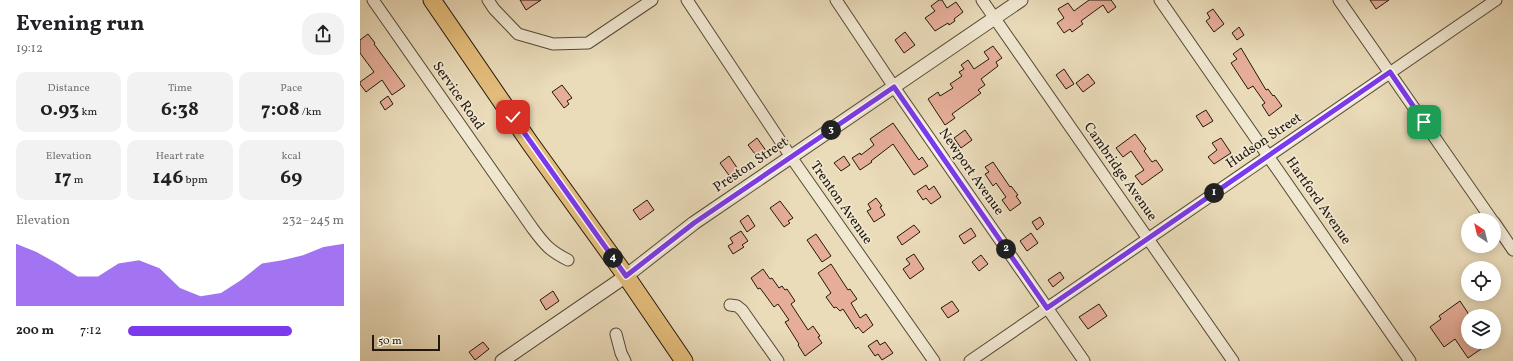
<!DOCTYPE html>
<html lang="en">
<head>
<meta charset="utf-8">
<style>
  :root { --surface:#fff; --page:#f2f2f2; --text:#202124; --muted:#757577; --accent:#7c3aed }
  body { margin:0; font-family:Vollkorn,serif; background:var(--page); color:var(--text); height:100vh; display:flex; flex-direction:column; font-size:15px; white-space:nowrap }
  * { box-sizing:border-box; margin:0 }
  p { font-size:13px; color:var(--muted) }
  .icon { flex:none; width:22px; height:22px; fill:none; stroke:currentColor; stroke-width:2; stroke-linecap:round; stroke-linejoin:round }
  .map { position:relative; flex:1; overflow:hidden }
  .sheet { display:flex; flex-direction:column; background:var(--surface); width:360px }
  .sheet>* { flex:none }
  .needle { width:26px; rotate:325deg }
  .fabs { position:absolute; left:1101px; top:213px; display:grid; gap:8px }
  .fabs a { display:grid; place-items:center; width:40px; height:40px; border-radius:50%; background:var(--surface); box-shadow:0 2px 10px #0003; font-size:20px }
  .scale { position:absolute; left:12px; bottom:10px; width:68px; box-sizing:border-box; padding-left:4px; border:2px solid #22180c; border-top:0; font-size:11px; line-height:14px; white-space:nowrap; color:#22180c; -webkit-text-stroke:3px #f1e8d2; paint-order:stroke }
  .pin { position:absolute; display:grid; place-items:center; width:34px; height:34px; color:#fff; margin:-17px; border-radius:8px; box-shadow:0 2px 6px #0006 }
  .km { position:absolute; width:20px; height:20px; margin:-10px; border-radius:50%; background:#222; color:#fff; font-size:11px; line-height:20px; text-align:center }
  .round { display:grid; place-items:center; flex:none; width:42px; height:42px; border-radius:16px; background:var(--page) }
  .overview { display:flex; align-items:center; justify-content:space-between; height:68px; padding:0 16px }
  h1 { font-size:22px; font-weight:700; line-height:30px }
  .stats { display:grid; grid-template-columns:repeat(3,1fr); gap:6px; height:68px; padding:4px 16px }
  .stats div { display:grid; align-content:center; border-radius:10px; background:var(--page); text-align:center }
  .stats b { font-size:20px; font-weight:700 }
  .stats small { font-size:11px; font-weight:400 }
  .stats p { font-size:11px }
  .chart { height:112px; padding:8px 16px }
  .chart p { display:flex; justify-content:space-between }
  .chart svg { width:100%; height:72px; margin-top:4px; fill:var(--accent); opacity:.7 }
  ul { padding:0 16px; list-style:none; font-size:13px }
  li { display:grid; grid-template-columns:64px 48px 1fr; align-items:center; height:30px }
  li i { height:10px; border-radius:5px; background:var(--accent) }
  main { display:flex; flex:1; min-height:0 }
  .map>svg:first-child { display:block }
  .building { fill:#e6ae99; stroke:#22180c }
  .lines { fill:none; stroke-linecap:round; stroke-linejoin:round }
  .minor-casing { stroke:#544937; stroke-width:13 }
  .tertiary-casing { stroke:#544937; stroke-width:15 }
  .primary-casing { stroke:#22180c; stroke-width:19 }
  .minor { stroke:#f1e8d2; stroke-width:11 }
  .tertiary { stroke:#f1e8d2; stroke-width:13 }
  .primary { stroke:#e5be7c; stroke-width:17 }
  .route-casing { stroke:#fff; stroke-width:8 }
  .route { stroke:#7c3aed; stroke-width:5 }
  .labels { text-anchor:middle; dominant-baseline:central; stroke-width:3.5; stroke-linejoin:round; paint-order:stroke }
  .street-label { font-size:14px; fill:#22180c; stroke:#f1e8d2 }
</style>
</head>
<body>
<main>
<section class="sheet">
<div class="overview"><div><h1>Evening run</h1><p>19:12</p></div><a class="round"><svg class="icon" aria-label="share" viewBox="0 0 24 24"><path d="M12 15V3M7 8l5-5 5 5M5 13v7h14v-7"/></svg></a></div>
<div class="stats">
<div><p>Distance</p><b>0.93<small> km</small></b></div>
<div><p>Time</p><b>6:38</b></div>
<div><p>Pace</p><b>7:08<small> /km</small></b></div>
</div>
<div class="stats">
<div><p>Elevation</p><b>17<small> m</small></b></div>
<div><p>Heart rate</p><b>146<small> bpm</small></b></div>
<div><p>kcal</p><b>69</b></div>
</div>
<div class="chart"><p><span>Elevation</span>232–245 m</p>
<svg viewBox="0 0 160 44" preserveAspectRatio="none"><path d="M0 44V6L10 11L20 18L30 26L40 26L50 18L60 16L70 21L80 33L90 38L100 36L110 28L120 18L130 16L140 13L150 8L160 6V44z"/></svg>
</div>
<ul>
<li><b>200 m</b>7:12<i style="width:76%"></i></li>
</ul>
</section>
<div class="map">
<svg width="1153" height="361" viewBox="0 0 1153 361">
  <rect width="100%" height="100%" fill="#eadbb9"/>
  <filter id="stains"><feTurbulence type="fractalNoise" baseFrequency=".005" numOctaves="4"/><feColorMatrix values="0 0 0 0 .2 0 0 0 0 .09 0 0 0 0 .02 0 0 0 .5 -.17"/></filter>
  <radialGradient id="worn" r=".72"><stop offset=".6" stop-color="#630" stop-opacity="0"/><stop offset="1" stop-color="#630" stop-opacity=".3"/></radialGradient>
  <path class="building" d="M160,0H181L166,10Z
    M579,0H582L587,8L596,2L603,12L594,19L595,21L589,25L588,23L575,31L565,18L575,11L571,6Z
    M729,0H751L756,7L748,13L743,5L721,21L723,24L712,32L710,29L704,33L697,23L704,18L698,9L708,3L714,11Z
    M1010,0H1029L1016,9Z
    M853,9L864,24L854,32L846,21L850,18L847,13Z
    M879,27L884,35L877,40L872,33Z
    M545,32L555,45L544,53L535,40Z
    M8,34L15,43L14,44L45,86L32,95L22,80L6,92L0,84V82L14,72L0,53V40Z
    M633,46L642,58L636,62L638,66L621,79L625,85L618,90L621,93L592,114L595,118L585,125L568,99L578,92L580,96L593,88L590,84L602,76L599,72L604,69L601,65L608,60L614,69L629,59L624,52Z
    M881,48L906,90L908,89L913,96L914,95L922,106L909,116L902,105L905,103L893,86L888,89L871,63L877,59L873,54Z
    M704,69L714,84L706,89L696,75Z
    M728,74L735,83L723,92L716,83Z
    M202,85L212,98L207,101L209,104L204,108L192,92Z
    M28,96L33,104L25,110L20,102Z
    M846,110L853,121L843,127L836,116Z
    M533,123L559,160L562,157L568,166L554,175L533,144L511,161L512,162L500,170L492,158L500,153L501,155L514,145L510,139Z
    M605,130L612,140L601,148L594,138Z
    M775,134L786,149L784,151L792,162L796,160L803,170L782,185L775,176L784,170L771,151L763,157L756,148Z
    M397,138L407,152L399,159L388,145Z
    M861,138L871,153L854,164L848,157L857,150L852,143Z
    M369,156L380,172L371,178L360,163Z
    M484,156L490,165L481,171L474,163Z
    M633,162L650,187L651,186L658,195L656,196L661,203L650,211L642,200L646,197L636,183L633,186L625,174L629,172L625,167Z
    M566,185L569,190L574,186L581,197L571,204L566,198L563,200L557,191Z
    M516,198L522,206L520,207L525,215L514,222L507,211L511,209L508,204Z
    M287,200L294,210L280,220L273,210Z
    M420,201L433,218L428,221L430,223L424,227L410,208Z
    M388,215L395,226L387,232L380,221Z
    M680,217L684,224L677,230L672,222Z
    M554,225L560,232L542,245L537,237Z
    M611,228L616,236L604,244L599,236Z
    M381,231L388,241L382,245L384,247L373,254L368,246L373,243L370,238Z
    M671,233L678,243L667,251L660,241Z
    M456,234L471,256L462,262L447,240Z
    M554,254L564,269L550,279L543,269L550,264L546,259Z
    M621,255L628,264L619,271L612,262Z
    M471,264L488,290L490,289L497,299L491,303L500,318L506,314L513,325L503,333L498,327L496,329L483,309L480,311L476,307L474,308L466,297L471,293L458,273Z
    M403,269L410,279L412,278L419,288L422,286L425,290L427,289L435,301L431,304L448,330L453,326L460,336L458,337L462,343L445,356L438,345L439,344L425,322L429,320L418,304L414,307L400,288L398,289L391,278Z
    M700,272L704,278L693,287L688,280Z
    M193,291L199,301L186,310L180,300Z
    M592,301L599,311L588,318L581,308Z
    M1100,301L1108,313V342H1131L1108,358L1095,339L1084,347L1070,327L1081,319L1079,316Z
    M739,304L747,316L728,329L719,317Z
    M517,340L520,345L525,342L533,353L522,360L518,354L515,356L508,346Z
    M123,342L129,349L115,360L109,352Z"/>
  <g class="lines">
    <defs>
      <path id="minor" d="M13,0L173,229C185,245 190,251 208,260
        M128,0L134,9L158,34L193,44L228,43L292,0
        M327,0L431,157L574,361
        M476,0L534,87L724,361
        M622,0L873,361
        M800,0L1050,361
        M979,0L1132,220
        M1134,222L1153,250
        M370,305L377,306L382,310L418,361
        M256,334L261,353L265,361
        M610,361L1136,0"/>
      <path id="tertiary" d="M142,361L266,276L334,223L661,0"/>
      <path id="primary" d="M72,0L170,143L266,276L324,361"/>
    </defs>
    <use href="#minor" class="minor-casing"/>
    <use href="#tertiary" class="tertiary-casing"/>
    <use href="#primary" class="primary-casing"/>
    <use href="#minor" class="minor"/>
    <use href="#tertiary" class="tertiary"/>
    <use href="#primary" class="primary"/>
  </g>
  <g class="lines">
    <defs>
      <path id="route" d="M153,117L266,276L334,223L534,87L687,308L1030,72L1064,122"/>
    </defs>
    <use href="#route" class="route-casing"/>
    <use href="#route" class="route"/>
  </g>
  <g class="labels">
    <g class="street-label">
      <text transform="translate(98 96) rotate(55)">Service Road</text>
      <text transform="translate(904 141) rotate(-34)">Hudson Street</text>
      <text transform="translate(391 165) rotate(-34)">Preston Street</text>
      <text transform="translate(611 172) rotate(55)">Newport Avenue</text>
      <text transform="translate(760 172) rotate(55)">Cambridge Avenue</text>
      <text transform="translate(958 201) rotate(55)">Hartford Avenue</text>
      <text transform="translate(481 203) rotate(55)">Trenton Avenue</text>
    </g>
  </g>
  <rect width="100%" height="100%" filter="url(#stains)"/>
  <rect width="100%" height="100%" fill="url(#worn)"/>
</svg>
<div class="fabs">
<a><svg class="needle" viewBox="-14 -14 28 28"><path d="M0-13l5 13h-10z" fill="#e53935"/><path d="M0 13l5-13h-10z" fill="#757577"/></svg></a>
<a><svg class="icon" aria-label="locate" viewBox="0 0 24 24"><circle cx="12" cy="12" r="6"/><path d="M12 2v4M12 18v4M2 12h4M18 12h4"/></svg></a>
<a><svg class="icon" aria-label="layers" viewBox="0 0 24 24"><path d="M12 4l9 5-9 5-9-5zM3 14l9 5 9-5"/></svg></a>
</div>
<div class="scale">50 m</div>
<div class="pin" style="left:1064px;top:122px;background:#1e9e55"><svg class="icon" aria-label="arrive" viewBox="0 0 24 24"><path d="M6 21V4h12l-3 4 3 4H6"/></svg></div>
<div class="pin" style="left:153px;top:117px;background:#d93025"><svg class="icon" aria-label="check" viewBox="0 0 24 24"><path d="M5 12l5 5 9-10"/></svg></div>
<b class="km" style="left:854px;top:193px">1</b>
<b class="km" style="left:646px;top:249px">2</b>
<b class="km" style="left:471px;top:130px">3</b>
<b class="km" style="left:253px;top:258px">4</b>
</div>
</main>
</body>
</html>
